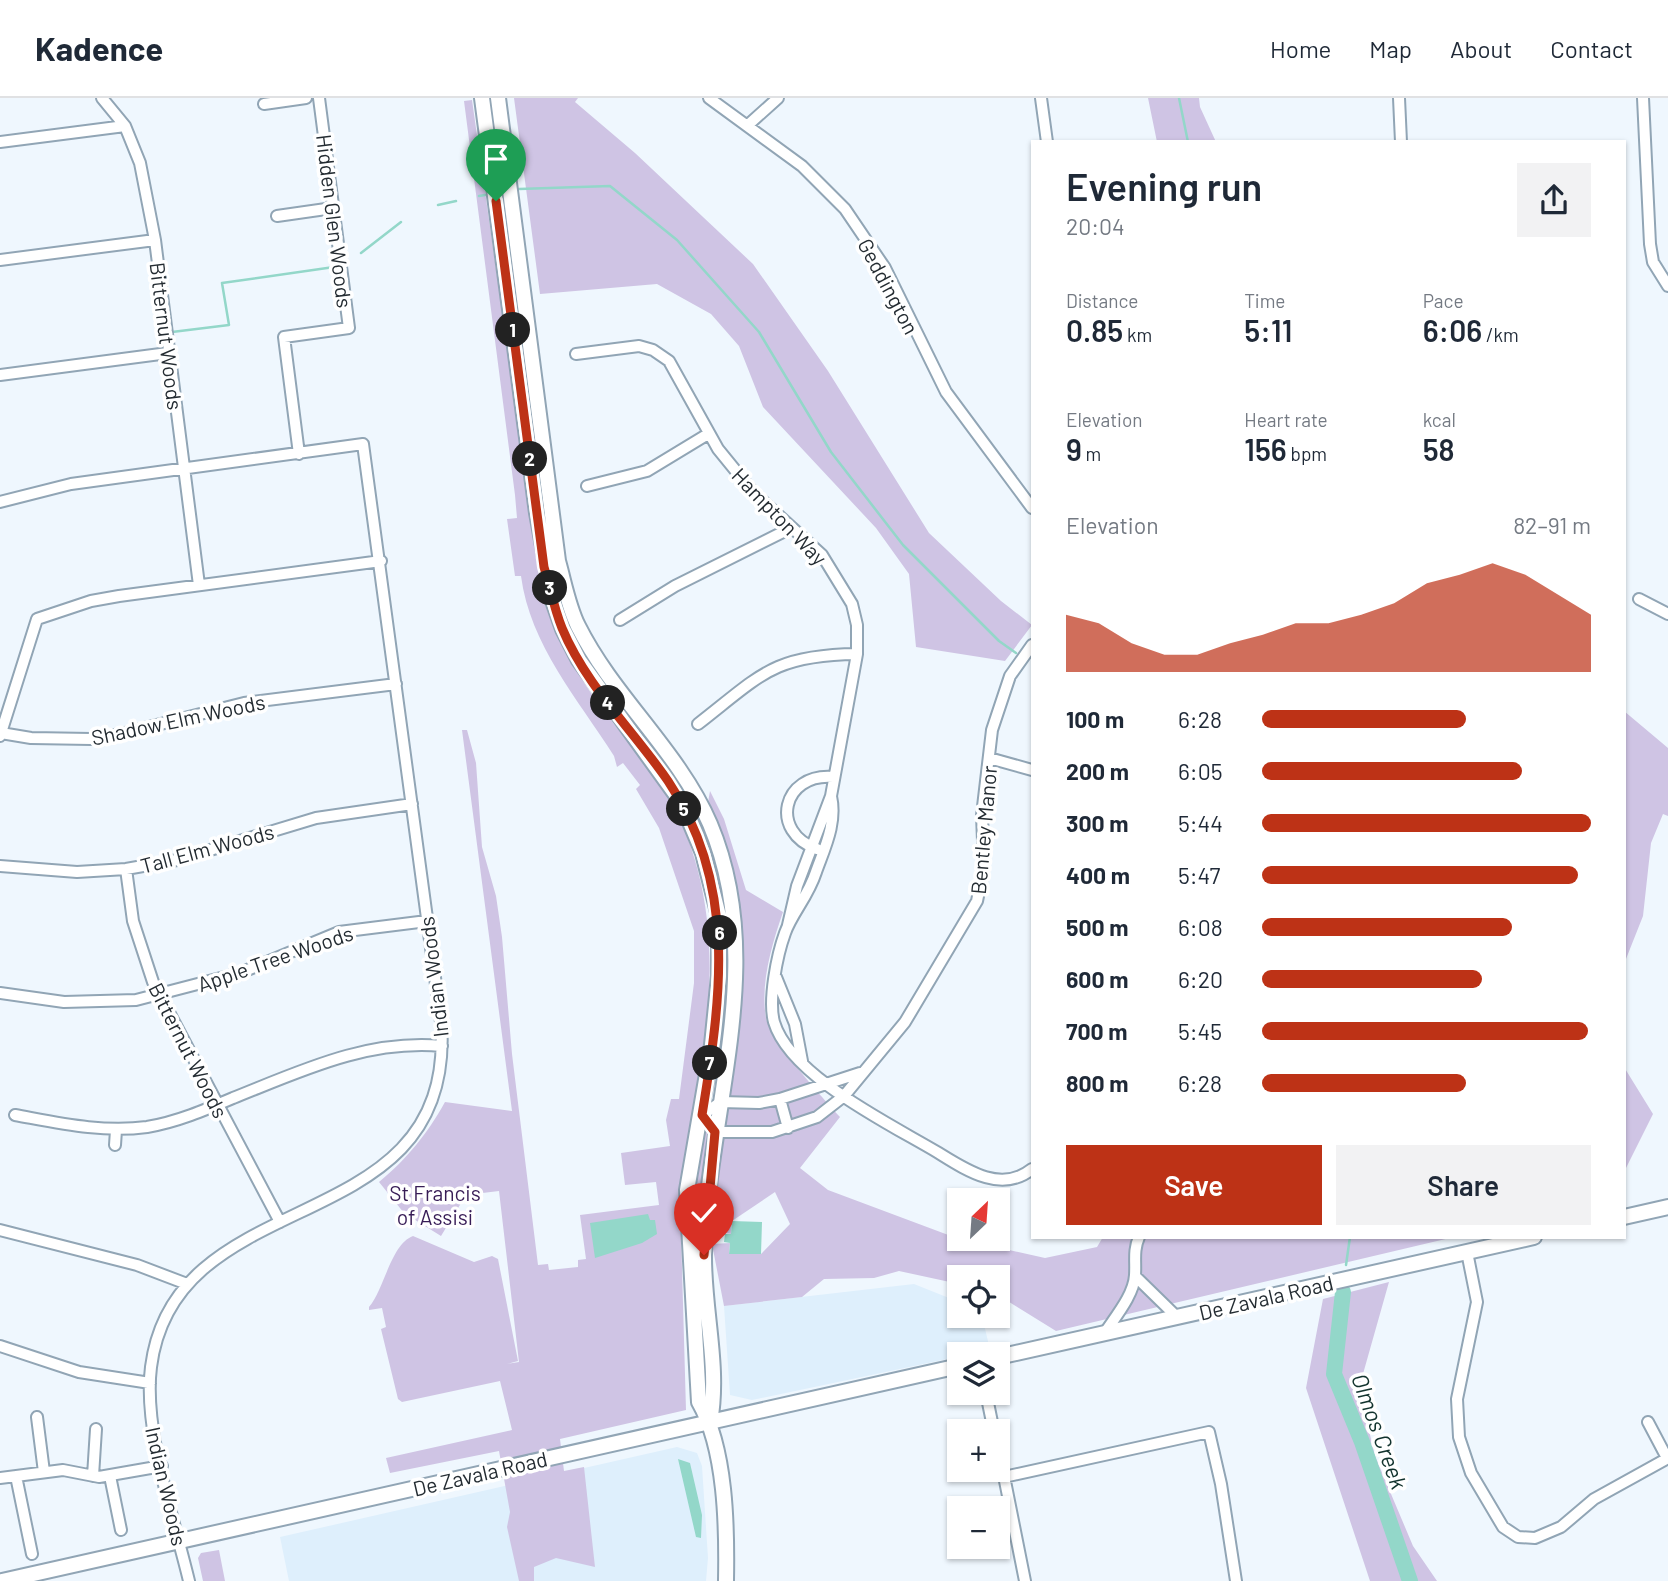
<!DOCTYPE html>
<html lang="en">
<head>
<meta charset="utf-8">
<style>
  :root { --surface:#fff; --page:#f2f2f3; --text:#1f2937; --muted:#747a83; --line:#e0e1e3; --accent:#bd3216 }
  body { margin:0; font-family:Barlow,sans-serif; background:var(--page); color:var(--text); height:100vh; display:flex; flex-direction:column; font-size:26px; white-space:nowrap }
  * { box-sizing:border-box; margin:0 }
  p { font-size:23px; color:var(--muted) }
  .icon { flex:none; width:38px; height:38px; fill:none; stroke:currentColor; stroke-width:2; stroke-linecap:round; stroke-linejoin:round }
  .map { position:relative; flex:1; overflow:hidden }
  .sheet { position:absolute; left:1031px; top:42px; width:595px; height:1099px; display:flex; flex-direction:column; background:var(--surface); border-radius:0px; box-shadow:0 2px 5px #0004 }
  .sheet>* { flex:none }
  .needle { width:46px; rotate:25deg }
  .controls { position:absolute; left:947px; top:1090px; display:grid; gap:14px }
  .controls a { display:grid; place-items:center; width:63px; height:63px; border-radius:0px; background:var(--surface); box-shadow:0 2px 5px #0004; font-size:35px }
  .pin { position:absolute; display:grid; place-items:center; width:60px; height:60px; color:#fff; margin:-72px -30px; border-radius:50% 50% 50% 0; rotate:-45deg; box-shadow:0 0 7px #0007 }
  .pin .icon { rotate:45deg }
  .km { position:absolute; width:35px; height:35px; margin:-18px; border-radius:50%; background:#222; color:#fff; font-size:19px; line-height:35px; text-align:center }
  .round { display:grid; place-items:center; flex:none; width:74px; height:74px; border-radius:0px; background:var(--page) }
  .overview { display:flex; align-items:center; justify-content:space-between; height:119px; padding:0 35px }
  h1 { font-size:38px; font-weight:600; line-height:52px }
  .metrics { display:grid; grid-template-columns:repeat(3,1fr); gap:10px; height:119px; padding:7px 35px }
  .metrics div { display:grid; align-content:center }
  .metrics b { font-size:30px; font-weight:600 }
  .metrics small { font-size:19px; font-weight:400 }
  .metrics p { font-size:19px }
  .chart { height:196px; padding:14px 35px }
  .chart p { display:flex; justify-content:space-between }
  .chart svg { width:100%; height:126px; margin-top:7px; fill:var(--accent); opacity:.7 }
  .primary-button { display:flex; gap:14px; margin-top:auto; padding:14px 35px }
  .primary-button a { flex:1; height:80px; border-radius:0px; background:var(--accent); color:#fff; font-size:28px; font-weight:600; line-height:80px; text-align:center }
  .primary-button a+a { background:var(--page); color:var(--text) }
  ul { padding:0 35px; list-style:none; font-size:23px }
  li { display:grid; grid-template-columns:112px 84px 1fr; align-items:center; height:52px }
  li i { height:18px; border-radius:9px; background:var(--accent) }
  header { display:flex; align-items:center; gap:42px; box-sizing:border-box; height:98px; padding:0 35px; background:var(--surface); border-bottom:2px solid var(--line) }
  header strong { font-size:33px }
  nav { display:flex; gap:38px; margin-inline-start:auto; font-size:24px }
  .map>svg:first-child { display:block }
  .built { fill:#deeffc }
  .green { fill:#cfc4e4 }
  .water { fill:#93d7c9 }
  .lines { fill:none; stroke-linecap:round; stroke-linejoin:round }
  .stream { stroke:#93d7c9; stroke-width:2.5 }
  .river { stroke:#93d7c9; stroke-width:16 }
  .street-casing { stroke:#91a5b5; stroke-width:14 }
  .secondary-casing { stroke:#91a5b5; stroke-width:18 }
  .street { stroke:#fff; stroke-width:10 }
  .secondary { stroke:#fff; stroke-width:14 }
  .route-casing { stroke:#fff; stroke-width:14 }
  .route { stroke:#bd3216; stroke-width:9 }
  .labels { text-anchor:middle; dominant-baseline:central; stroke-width:7; stroke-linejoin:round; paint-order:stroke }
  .street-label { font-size:21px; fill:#242c32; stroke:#fff }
  .park-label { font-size:21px; fill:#371c56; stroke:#fff }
  .water-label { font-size:23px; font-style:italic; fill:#12332e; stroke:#fff }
</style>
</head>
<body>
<header>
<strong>Kadence</strong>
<nav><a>Home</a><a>Map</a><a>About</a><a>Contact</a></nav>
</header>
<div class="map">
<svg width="1668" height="1483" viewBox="0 0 1668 1483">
  <rect width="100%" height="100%" fill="#eff7fe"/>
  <path class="built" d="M914,1186L959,1204V1218H982L990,1252L752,1302L730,1297L724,1208Z
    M677,1349L697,1355L702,1368L708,1460L706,1483H289L280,1439Z"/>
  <path class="green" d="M514,0H578L575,4L635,55L753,166L828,273L929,435L1001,503L1032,527L1005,563L916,549L909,476L876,430L763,309L739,248L711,216L657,186L540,196Z
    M1148,0H1199L1200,9L1216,44H1157Z
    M472,2L543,502C558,542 578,579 604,613C621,636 641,657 657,680C725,784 716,902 692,1019L728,994L741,877L707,710L710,693L724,721L746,792L783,814C772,846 760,885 766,920C770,942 823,1000 840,1019L800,1070L828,1092L959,1141L1045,1160L1097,1149L1103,1139H1454L1056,1233L998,1197V1180H959V1186L899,1173L874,1180L824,1181L802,1199L724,1208L712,1146L730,1145L729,1156H761L790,1126L775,1094L732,1123L731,1136L713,1132L681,1135L686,1312L560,1341L564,1373L584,1369L595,1469L556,1460L534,1469V1483H519L507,1429L510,1414L499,1353L390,1375L386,1360L512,1332L500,1283L402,1304L398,1301L381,1231L386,1229L382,1210L369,1212V1209C384,1192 391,1146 413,1138L474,1164L492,1158L498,1161L518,1263L507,1266L519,1264L499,1093L466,1097L441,1138L404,1115L379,1084C408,1060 427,1036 445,1004L512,1013L462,632H467L476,665L482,749L496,798L502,839L512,956L538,1167L548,1166L549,1172L578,1169V1162L586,1161L580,1117L659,1107L656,1084L625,1087L621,1055L670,1048L666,1022L671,1001H679L694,885V833L659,730L636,691L640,687L623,665L617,669L614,658C578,601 530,547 521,478H515L507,421L517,420L515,397L464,3Z
    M1624,613L1668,650V718L1663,716L1651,745L1643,818L1624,866Z
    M1624,969L1653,1016L1624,1074Z
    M1389,1184L1359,1290L1375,1358L1413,1448L1437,1483H1370L1306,1290L1323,1201Z
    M219,1452L225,1483H203L198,1460L201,1455Z"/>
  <path class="water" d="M648,1116L650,1122H655L657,1136L642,1145L595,1160L590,1125Z
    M732,1123L762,1124L761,1156H729L730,1145L724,1144L725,1136H731Z
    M678,1361L690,1365L702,1417L701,1440L696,1439Z"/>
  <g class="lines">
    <path class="stream" d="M1179,0L1188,44
      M519,91L610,88L677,142L759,234L831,354L903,447L999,543L1016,555
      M479,98L485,97
      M438,107L456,103
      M361,155L401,124
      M172,234L229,227L222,185L334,169
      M1624,800V817
      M1346,1167L1350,1139"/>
    <path class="river" d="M1343,1194L1334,1276L1362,1344L1410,1483"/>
    <defs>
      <path id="street" d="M102,0L125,28L140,65L155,142L199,487
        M709,0L802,68L845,111L885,170L946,294L1032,410
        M1041,0L1047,44
        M1399,0L1401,44
        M1643,0L1650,146L1653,164L1668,188
        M264,6L306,0
        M748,27L778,0
        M0,44L125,28
        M277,118L333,110
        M0,162L155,142
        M576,256L639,248L653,252L669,263L718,351L753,394L822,457L852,506L857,527V556L831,698L797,788L788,827
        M0,277L168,255
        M299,356L284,239L349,230L319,0
        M587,388L647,373L708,336
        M0,404L71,386L363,346L441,924C458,1147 175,1079 151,1269C143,1332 174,1420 189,1483
        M1639,501L1668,516
        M620,522L675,488L791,430
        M698,626C761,577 773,557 857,556
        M1,635L31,640L91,641L121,636L244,605L396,586
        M0,638L37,521L91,503L119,498L381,463
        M989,660L1032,672
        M831,698C837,725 825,749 816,774C808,799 792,815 785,835C777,857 768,902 774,924C790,978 890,1026 937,1054C966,1072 1001,1096 1032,1071
        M817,751C769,734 782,675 833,679
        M0,768L77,774L126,771L177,762L316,720L412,706
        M126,771L133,823L153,884L280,1124
        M776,879L795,926L802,963
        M0,895L64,904L136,902L240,875L339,834L427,823
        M860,975L780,1001L759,1005L721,1004L702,1017L715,1034H772L817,1019L844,998L905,924L977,803L984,769L982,717L992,632L1010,578L1032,547
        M780,1001L788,1030
        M15,1017C59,1025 102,1035 147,1029C177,1024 205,1012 233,1000C301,973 367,941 442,948
        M115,1047L116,1032
        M0,1132L137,1167L187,1186
        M1467,1154L1477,1204L1457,1301L1459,1339L1471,1375L1503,1429L1518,1439L1535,1440L1561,1429L1594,1401L1668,1360
        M1135,1178L1177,1219
        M1104,1236C1115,1219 1134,1197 1135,1177C1136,1163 1133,1153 1139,1139
        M0,1248L79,1274L150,1285
        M986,1295L994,1334
        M37,1319L44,1374
        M1648,1324L1667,1360
        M998,1348L1025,1483
        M16,1378L32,1456
        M93,1378L96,1331
        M110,1378L121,1432
        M1004,1379L1209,1334L1221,1386L1236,1483
        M0,1380L63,1372L99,1379L162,1368"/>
      <path id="secondary" d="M482,0L537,415L553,503L563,531L579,562L682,705L703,755L719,818V878L712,947L687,1092L699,1304C726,1351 727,1429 726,1483
        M498,0L558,463C564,484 568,508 578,528C614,600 678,652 710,726C769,866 707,1012 704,1155C703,1211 720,1268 710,1324
        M1624,1119L1668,1109
        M998,1259L1534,1139
        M2,1483L959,1268"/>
    </defs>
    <use href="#street" class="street-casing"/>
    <use href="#secondary" class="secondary-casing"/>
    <use href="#street" class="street"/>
    <use href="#secondary" class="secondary"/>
  </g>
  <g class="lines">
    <defs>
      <path id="route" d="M496,103L544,469C550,489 554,510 562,530C586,588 633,632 668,683C738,787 721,901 702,1017L715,1034L704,1157"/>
    </defs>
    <use href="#route" class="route-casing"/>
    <use href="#route" class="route"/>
  </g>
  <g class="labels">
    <g class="street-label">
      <text transform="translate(335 123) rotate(83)">Hidden Glen Woods</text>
      <text transform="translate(889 188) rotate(62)">Geddington</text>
      <text transform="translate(167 238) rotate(83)">Bitternut Woods</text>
      <text transform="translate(780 418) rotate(46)">Hampton Way</text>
      <text transform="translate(178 621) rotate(-12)">Shadow Elm Woods</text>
      <text transform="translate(983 732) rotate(-85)">Bentley Manor</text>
      <text transform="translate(207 750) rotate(-15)">Tall Elm Woods</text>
      <text transform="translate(275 860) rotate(-19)">Apple Tree Woods</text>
      <text transform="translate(433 879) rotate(-97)">Indian Woods</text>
      <text transform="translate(189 952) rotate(63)">Bitternut Woods</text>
      <text transform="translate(1266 1199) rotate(-13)">De Zavala Road</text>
      <text transform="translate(480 1375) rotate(-13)">De Zavala Road</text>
      <text transform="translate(167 1388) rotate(77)">Indian Woods</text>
    </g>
    <g class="park-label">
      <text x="435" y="1094">St Francis<tspan x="435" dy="24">of Assisi</tspan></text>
    </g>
    <g class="water-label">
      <text transform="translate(1380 1333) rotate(70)">Olmos Creek</text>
    </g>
  </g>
</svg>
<div class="controls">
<a><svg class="needle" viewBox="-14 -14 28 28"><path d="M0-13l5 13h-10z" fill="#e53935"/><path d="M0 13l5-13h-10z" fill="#747a83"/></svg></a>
<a><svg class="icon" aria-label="locate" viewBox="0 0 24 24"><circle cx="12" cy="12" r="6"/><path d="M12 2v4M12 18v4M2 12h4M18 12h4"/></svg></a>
<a><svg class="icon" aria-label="layers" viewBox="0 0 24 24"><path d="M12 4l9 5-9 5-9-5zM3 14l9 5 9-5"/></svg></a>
<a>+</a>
<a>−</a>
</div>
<div class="pin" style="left:496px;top:103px;background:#1e9e55"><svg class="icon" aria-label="arrive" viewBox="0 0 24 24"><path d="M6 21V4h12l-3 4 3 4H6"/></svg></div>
<div class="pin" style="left:704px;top:1157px;background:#d93025"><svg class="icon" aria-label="check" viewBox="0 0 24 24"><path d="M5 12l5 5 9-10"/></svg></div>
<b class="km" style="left:513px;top:232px">1</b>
<b class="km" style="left:530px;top:361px">2</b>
<b class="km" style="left:550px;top:490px">3</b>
<b class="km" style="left:608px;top:605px">4</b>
<b class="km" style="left:684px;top:711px">5</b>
<b class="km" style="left:720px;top:835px">6</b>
<b class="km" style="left:710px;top:965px">7</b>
<section class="sheet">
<div class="overview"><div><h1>Evening run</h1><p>20:04</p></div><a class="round"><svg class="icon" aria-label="share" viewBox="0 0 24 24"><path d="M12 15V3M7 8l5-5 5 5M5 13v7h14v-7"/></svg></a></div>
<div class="metrics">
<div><p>Distance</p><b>0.85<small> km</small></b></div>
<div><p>Time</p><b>5:11</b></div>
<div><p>Pace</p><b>6:06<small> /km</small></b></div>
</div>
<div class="metrics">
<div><p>Elevation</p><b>9<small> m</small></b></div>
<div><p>Heart rate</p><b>156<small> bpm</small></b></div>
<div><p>kcal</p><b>58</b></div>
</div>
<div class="chart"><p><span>Elevation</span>82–91 m</p>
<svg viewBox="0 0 160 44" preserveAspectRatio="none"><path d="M0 44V24L10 27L20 34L30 38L40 38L50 34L60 31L70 27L80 27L90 24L100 20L110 13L120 10L130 6L140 10L150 17L160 24V44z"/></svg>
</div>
<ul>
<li><b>100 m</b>6:28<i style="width:62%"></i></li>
<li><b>200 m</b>6:05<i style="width:79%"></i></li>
<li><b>300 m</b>5:44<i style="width:100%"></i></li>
<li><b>400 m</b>5:47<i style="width:96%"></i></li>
<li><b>500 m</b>6:08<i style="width:76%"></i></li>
<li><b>600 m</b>6:20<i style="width:67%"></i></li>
<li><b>700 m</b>5:45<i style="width:99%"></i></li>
<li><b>800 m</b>6:28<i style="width:62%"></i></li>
</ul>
<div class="primary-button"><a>Save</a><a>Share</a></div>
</section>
</div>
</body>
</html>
